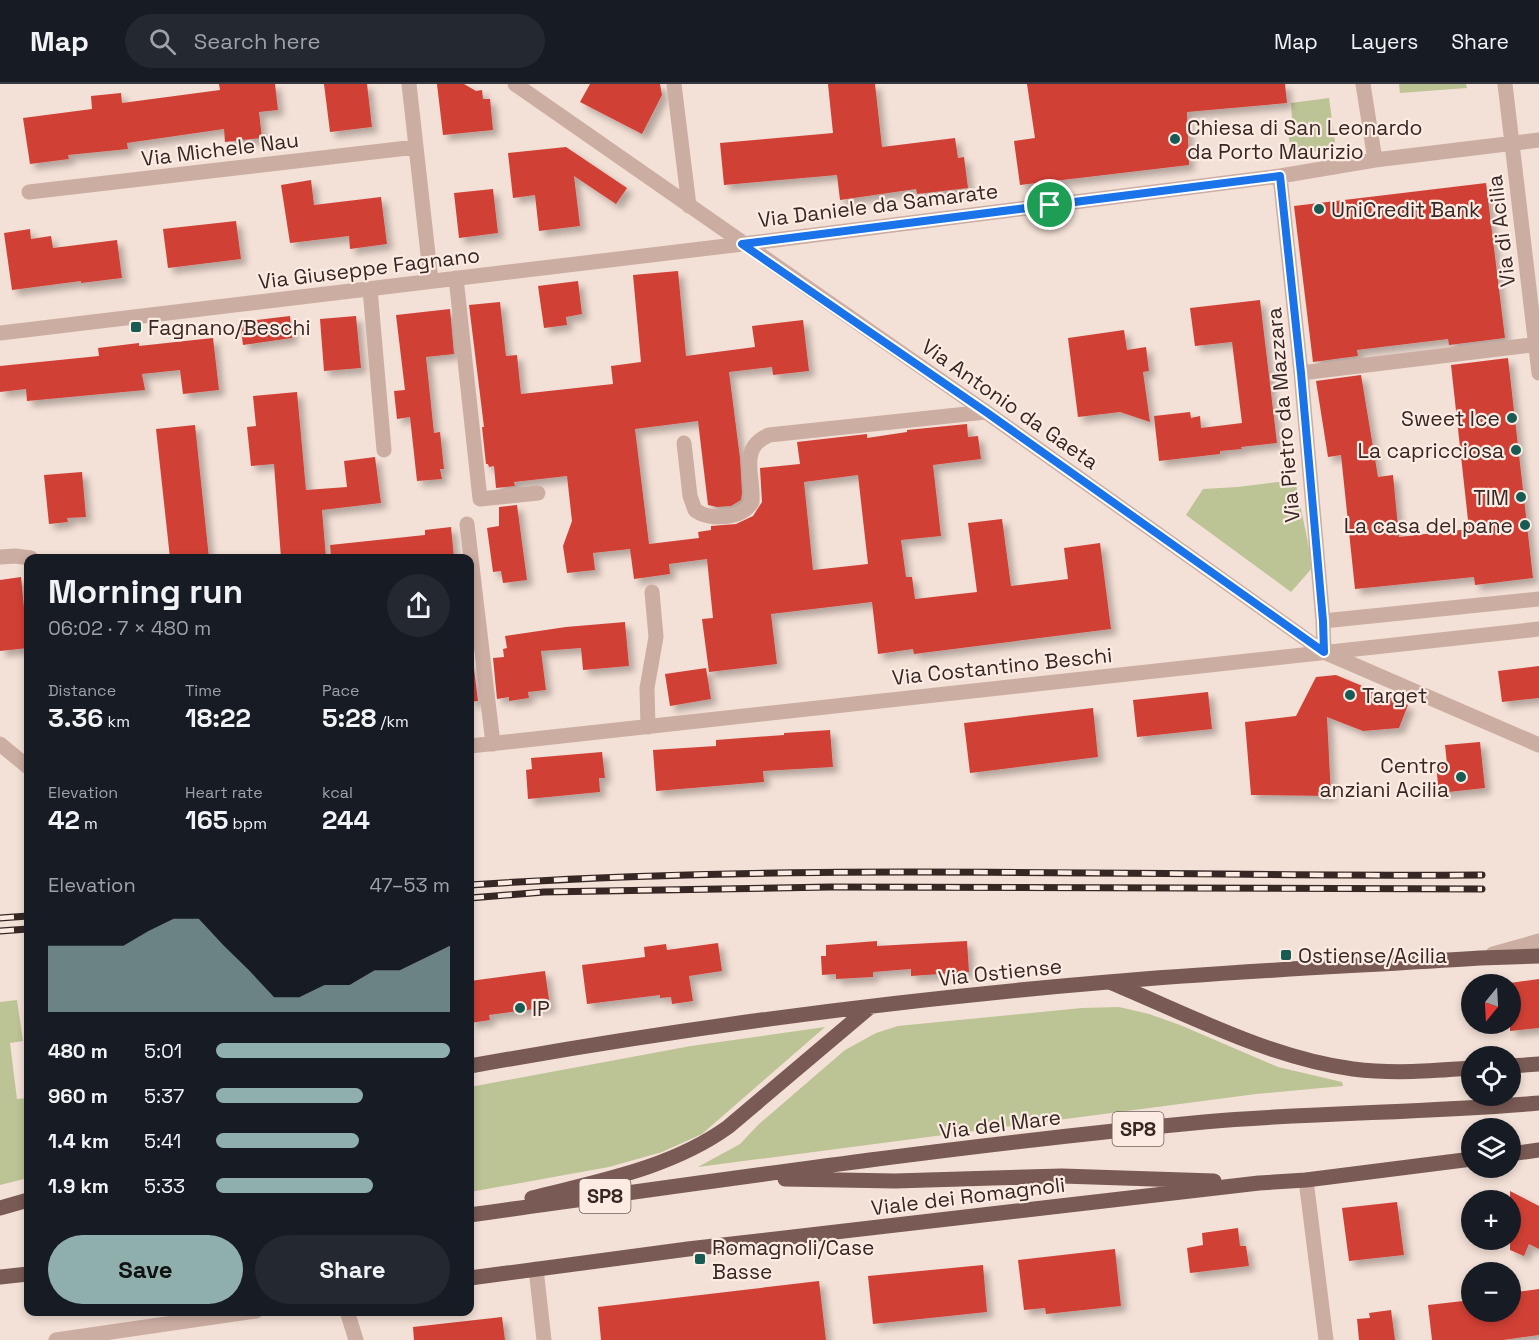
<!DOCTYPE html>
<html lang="en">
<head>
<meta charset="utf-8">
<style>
  :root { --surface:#171b24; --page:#242831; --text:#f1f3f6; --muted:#9ea1a6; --line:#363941; --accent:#8fafad }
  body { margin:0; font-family:"Space Grotesk",sans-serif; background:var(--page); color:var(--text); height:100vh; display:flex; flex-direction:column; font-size:22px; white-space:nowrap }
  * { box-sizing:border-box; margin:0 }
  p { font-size:20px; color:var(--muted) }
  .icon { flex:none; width:33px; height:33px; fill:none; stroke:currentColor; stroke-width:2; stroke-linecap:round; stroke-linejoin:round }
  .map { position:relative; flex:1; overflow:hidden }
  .panel { position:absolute; left:24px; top:470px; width:450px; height:762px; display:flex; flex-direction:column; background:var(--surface); border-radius:12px; box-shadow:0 3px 9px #0003 }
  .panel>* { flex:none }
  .needle { width:39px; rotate:198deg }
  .fabs { position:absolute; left:1461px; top:890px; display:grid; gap:12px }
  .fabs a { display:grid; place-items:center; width:60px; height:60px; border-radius:50%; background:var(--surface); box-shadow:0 3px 9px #0003; font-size:30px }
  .pin { position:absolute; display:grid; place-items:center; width:51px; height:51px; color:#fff; margin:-26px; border:3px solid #fff; border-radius:50%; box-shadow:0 2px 6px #0007 }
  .round { display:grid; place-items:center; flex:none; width:63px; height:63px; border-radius:32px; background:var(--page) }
  .headline { display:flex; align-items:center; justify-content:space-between; height:102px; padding:0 24px }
  h1 { font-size:33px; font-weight:600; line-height:45px }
  .metrics { display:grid; grid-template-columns:repeat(3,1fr); gap:9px; height:102px; padding:6px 24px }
  .metrics div { display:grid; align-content:center }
  .metrics b { font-size:26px; font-weight:600 }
  .metrics small { font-size:16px; font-weight:400 }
  .metrics p { font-size:16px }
  .chart { height:168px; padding:12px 24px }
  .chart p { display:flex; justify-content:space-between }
  .chart svg { width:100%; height:108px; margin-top:6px; fill:var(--accent); opacity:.7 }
  .action { display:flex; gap:12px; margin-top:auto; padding:12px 24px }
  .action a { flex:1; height:69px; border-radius:36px; background:var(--accent); color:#111; font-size:24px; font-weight:600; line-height:69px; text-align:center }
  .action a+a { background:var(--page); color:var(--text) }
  ul { padding:0 24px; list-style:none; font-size:20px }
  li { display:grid; grid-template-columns:96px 72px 1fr; align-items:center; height:45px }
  li i { height:15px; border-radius:8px; background:var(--accent) }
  header { display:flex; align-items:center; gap:36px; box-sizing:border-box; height:84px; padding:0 30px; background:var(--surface); border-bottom:2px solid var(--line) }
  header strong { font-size:28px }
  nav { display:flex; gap:33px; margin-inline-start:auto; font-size:21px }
  .search { width:420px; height:54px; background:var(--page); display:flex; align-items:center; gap:15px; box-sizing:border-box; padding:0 21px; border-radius:33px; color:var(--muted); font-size:22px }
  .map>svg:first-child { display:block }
  .green { fill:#bcc395 }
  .building { fill:#d14036; fill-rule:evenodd; filter:url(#shadow) }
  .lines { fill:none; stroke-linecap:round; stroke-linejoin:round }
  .minor { stroke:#ccada2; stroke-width:15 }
  .major { stroke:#795a54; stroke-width:15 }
  .rail-casing { stroke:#362725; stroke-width:7 }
  .rail { stroke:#fbebe3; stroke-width:4.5; stroke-dasharray:14; stroke-linecap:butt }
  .route-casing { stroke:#fff; stroke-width:12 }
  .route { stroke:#1a73e8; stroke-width:8 }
  .poi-dot { fill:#175b53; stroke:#fbebe3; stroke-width:2 }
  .labels { text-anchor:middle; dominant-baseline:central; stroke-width:4.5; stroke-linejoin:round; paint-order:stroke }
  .shield { fill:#fbebe3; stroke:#71625e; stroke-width:1.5 }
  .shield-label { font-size:20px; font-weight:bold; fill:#362725 }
  .poi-label { font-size:21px; fill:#362725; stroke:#fbebe3; text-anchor:start }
  .street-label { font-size:21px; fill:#362725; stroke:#fbebe3 }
</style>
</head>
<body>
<header>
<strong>Map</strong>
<div class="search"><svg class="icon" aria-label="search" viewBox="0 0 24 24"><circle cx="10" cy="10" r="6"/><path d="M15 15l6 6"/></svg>Search here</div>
<nav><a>Map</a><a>Layers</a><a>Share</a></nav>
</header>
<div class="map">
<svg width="1539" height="1256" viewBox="0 0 1539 1256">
  <defs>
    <filter id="shadow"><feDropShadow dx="5.5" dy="5.5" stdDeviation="3" flood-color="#0004"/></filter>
  </defs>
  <rect width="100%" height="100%" fill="#f3e0d6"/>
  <path class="green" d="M1399,0H1466L1467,4L1400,9Z
    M1329,14L1336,65L1292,70L1286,40L1292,34L1291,19Z
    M1295,396L1313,483L1291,508L1186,431L1203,405L1238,403Z
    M17,916L23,957L10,959L17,1015L28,1014V1094L0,1101V918Z
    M1119,923L1149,930L1180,941L1278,983L1342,998L1343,1002L1256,1010L698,1083L740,1060L759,1040L845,966L876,949L898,942L1082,924Z
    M825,943L702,1050L662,1068L609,1083L470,1108V1003L691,962Z"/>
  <path class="building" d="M219,0H275L278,26L259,28L262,54L225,58L224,45L127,59L128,65L68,71L69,75L30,80L23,34L92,25L91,12L121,9L122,19L220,6Z
    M324,0H367L372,43L330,48Z
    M437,0H464L476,7L482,6L483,15H490L493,46L443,51Z
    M590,0H660L662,11L642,50L580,18Z
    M828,0H875L882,63L955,54L958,74L964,73L968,104L917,110L916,105L840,116L837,91L724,101L720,59L833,49Z
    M1027,0H1285L1287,19L1187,28L1189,81L1020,101L1014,57L1035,54Z
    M566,63L627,104L616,120L574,92L580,142L539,147L535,111L513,114L508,69Z
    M311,96L314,121L381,113L387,160L350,165L349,152L290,159L281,101Z
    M1486,99L1505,254L1449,261L1448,255L1357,266L1358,272L1313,278L1294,122Z
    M493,105L498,149L459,154L454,109Z
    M236,137L241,175L168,184L163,145Z
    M30,145L31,155L51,152L53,164L117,156L122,194L81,199V197L12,206L4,149Z
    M678,187L686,272L755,263L752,242L803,236L809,287L773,291L772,283L729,288L740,374L742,409L741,416L731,422L717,423L708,421L698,337L635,345L649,460L699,454L698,448L711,446V442L736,440L753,432L762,418L760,384L800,380L797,358L867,350V354L907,348V346L967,340L968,353L978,352L981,375L933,381L941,452L901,456L906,493H912L915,515L977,508L968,439L1002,435L1011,502L1068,495L1064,464L1100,459L1111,545L914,570L913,565L878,570L872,518L771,530L777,580L709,588L702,535L713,534L707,475L669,480L670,490L634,495L630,465L593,469L595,486L567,489L563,462L572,437L567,392L514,398L515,402L496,404L494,382L489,383L488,380H486L482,343H484L469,221L500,218L506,272L517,271L521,310L613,300L611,282L641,278L633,191ZM858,391L868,480L813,486L804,398Z
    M578,197L582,230L566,233L567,241L544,244L538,202Z
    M1260,216L1277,359L1241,363L1242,365L1220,367V370L1159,377L1154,332L1190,328L1191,334L1200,332L1201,344L1242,339L1232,258L1195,262L1190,224Z
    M450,225L454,270L426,273L434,349L440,348L444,385H440L442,395L417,397L410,333L397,335L394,307L405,306L396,231Z
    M290,232L292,254L243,261L240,238Z
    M356,232L361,284L324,287L320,235Z
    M1124,246L1127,266L1146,263L1149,287L1143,288L1150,338L1120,328L1078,333L1068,254Z
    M213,254L219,306L183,310L180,286L142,290L145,306L27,317L26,305L0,308V282L99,272L98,264L139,259V262Z
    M1508,274L1533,494L1475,501L1474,493L1355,505L1341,371L1328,373L1316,297L1361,291L1378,393L1393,391L1399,453L1469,445L1451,281Z
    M297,308L306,406L347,403L344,377L375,373L381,419L322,426L326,474H281L274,380L251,382L247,343L256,342L253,312Z
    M195,341L209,474H170L156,345Z
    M82,388L86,433L67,434L68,438L49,440L44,391Z
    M517,421L527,496L503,499L501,487L493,488L487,444L499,442V423Z
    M451,443L454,474H331L330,461L425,451V446Z
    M21,493L28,564L0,567V496Z
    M625,538L629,582L583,586L581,564L541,567L546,606L528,608L529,614L509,617V613L497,615L493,574L504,573L503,565L507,564L505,552L566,543Z
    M470,577H473L478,617L470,618Z
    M1539,582V614L1502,618L1498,587Z
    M706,584L711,615L670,622L665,590Z
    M1336,591L1408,621L1399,644L1363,647L1327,633L1331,712L1251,711L1245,638L1296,632L1316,593Z
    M1208,608L1212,645L1137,653L1133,616Z
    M1093,624L1098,673L970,689L964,639Z
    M830,646L833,683L763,687L764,698L656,707L653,666L716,662V656L784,651V649Z
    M1480,658L1485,704L1439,709L1436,681L1447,680L1445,661Z
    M602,668L605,694H599L600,708L528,715L526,686L532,685L531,674Z
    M877,857V862L967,857L969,888L911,892V885L873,888V893L836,895V890L822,891L821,872H826V861Z
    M718,859L722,887L689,892L693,917L672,920L671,913L660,914V911L587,920L582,881L645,873L644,863L666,860L667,866Z
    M545,887L550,923L489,931L490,936L470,939V897Z
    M1539,895V944L1510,947V899Z
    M1510,1107L1539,1122V1165L1529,1160L1524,1172L1510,1166Z
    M1397,1118L1404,1171L1349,1177L1342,1124Z
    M1238,1144L1240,1162H1246L1249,1182L1190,1189L1187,1164L1203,1161L1202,1149Z
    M1115,1165L1121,1222L1046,1230L1045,1224L1024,1226L1018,1176Z
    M983,1181L987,1228L873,1240L868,1192Z
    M819,1197L826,1256H601L598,1223Z
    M1539,1205V1251L1503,1256H1432L1428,1221L1472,1216V1227H1510V1209Z
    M1391,1226L1395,1256H1359L1357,1235L1370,1234L1369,1229Z
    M502,1233L505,1256H414L413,1243Z"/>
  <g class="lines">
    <path class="minor" d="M409,0L431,197
      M515,0L986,328L1324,568L1539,661
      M674,0L689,122
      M1363,0L1375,76
      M1505,0L1539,289
      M1280,92L1301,289L1323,537L1324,568
      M29,108L416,63
      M456,194L480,415L538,409
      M370,205L384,366
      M0,249L743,160L1280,92L1375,76L1539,56
      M1301,289L1539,260
      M684,359L690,412L695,426C709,437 743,435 752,418C754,392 738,364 769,351L986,328
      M467,440L493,660
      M0,473L15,472L31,474
      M1323,537L1539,515
      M648,643L647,604L656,553L652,508
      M0,660L28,683
      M470,662L1539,545
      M1493,870L1539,857
      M1306,1096L1326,1256
      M536,1185L544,1256
      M347,1227L356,1256
      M56,1256L256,1227"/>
    <path class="major" d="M1112,899C1189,931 1270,974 1353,985C1393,990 1432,987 1472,984
      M470,982C681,944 894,916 1108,898C1232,887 1356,882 1480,874L1539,872
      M1510,982L1539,980
      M1510,1070L1539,1066
      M785,1095L895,1097L1062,1092L1214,1097
      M532,1114C599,1097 671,1084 728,1043L870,923
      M0,1124L28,1116
      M470,1131C714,1097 959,1061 1204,1038C1316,1028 1428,1029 1539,1019
      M0,1193L28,1190
      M470,1194L688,1165L1259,1099L1306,1096L1472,1075"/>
    <defs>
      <path id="rail" d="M470,801C806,778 1145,793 1482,791
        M470,814L544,808L830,803L1482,805
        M0,834L28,832
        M0,847L28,845"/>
    </defs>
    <use href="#rail" class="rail-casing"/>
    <use href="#rail" class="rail"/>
  </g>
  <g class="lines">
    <defs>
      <path id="route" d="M1280,92L1301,289L1323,537L1324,568L986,328L742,160Z"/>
    </defs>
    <use href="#route" class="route-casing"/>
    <use href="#route" class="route"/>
  </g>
  <g class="poi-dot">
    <circle cx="1175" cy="55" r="6"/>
    <circle cx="1319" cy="125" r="6"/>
    <rect x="130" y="237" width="12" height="12" rx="3"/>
    <circle cx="1512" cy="334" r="6"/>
    <circle cx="1516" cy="366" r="6"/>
    <circle cx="1521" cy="413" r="6"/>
    <circle cx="1525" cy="441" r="6"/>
    <circle cx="1350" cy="611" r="6"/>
    <circle cx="1461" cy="693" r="6"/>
    <rect x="1280" y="865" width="12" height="12" rx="3"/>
    <circle cx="520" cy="924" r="6"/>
    <rect x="694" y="1169" width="12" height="12" rx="3"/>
  </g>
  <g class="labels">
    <g class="shield">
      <rect x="1112.5" y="1028" width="51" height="34" rx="4.5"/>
      <rect x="579.5" y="1095" width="51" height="34" rx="4.5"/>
    </g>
    <g class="shield-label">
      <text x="1138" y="1045">SP8</text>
      <text x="605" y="1112">SP8</text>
    </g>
    <g class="poi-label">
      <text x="1187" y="43">Chiesa di San Leonardo<tspan x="1187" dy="24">da Porto Maurizio</tspan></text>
      <text x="1331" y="125">UniCredit Bank</text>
      <text x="148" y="243">Fagnano/Beschi</text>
      <text x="1500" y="334" text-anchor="end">Sweet Ice</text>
      <text x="1504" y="366" text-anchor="end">La capricciosa</text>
      <text x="1509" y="413" text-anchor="end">TIM</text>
      <text x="1513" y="441" text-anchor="end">La casa del pane</text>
      <text x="1362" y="611">Target</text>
      <text x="1449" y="681" text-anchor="end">Centro<tspan x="1449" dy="24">anziani Acilia</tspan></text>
      <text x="1298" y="871">Ostiense/Acilia</text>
      <text x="532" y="924">IP</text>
      <text x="712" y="1163">Romagnoli/Case<tspan x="712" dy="24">Basse</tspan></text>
    </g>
    <g class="street-label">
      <text transform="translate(220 65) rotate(-7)">Via Michele Nau</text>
      <text transform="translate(878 121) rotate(-7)">Via Daniele da Samarate</text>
      <text transform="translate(1501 147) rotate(-97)">Via di Acilia</text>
      <text transform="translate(369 184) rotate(-7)">Via Giuseppe Fagnano</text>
      <text transform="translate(1010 320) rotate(35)">Via Antonio da Gaeta</text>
      <text transform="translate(1283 331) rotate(-95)">Via Pietro da Mazzara</text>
      <text transform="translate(1002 582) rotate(-6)">Via Costantino Beschi</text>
      <text transform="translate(1000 888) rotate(-6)">Via Ostiense</text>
      <text transform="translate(1000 1040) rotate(-7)">Via del Mare</text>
      <text transform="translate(968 1112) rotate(-7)">Viale dei Romagnoli</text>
    </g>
  </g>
</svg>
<div class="fabs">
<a><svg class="needle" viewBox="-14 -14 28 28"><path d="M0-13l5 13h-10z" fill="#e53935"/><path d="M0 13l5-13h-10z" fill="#9ea1a6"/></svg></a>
<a><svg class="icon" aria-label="locate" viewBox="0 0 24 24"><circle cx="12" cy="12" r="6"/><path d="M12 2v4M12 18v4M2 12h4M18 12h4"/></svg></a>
<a><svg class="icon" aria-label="layers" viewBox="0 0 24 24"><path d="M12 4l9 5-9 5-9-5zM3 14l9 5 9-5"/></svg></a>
<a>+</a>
<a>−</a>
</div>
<div class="pin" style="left:1050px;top:121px;background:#1e9e55"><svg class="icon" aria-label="arrive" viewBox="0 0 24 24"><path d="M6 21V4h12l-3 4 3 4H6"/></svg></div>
<section class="panel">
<div class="headline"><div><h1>Morning run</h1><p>06:02 · 7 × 480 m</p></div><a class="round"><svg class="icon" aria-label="share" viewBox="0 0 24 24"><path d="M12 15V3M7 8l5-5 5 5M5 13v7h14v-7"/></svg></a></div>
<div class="metrics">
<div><p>Distance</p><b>3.36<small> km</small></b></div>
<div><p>Time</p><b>18:22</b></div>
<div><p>Pace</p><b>5:28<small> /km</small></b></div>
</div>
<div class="metrics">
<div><p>Elevation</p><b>42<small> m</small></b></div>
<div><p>Heart rate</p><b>165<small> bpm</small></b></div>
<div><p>kcal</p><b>244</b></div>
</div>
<div class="chart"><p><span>Elevation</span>47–53 m</p>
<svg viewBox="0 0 160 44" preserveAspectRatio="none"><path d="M0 44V17L10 17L20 17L30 17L40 11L50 6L60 6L70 17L80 27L90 38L100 38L110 33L120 33L130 27L140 27L150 22L160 17V44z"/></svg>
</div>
<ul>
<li><b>480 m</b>5:01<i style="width:100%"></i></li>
<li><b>960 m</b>5:37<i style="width:63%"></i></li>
<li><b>1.4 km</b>5:41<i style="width:61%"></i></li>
<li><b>1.9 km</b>5:33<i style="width:67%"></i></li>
</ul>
<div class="action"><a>Save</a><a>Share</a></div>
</section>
</div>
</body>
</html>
